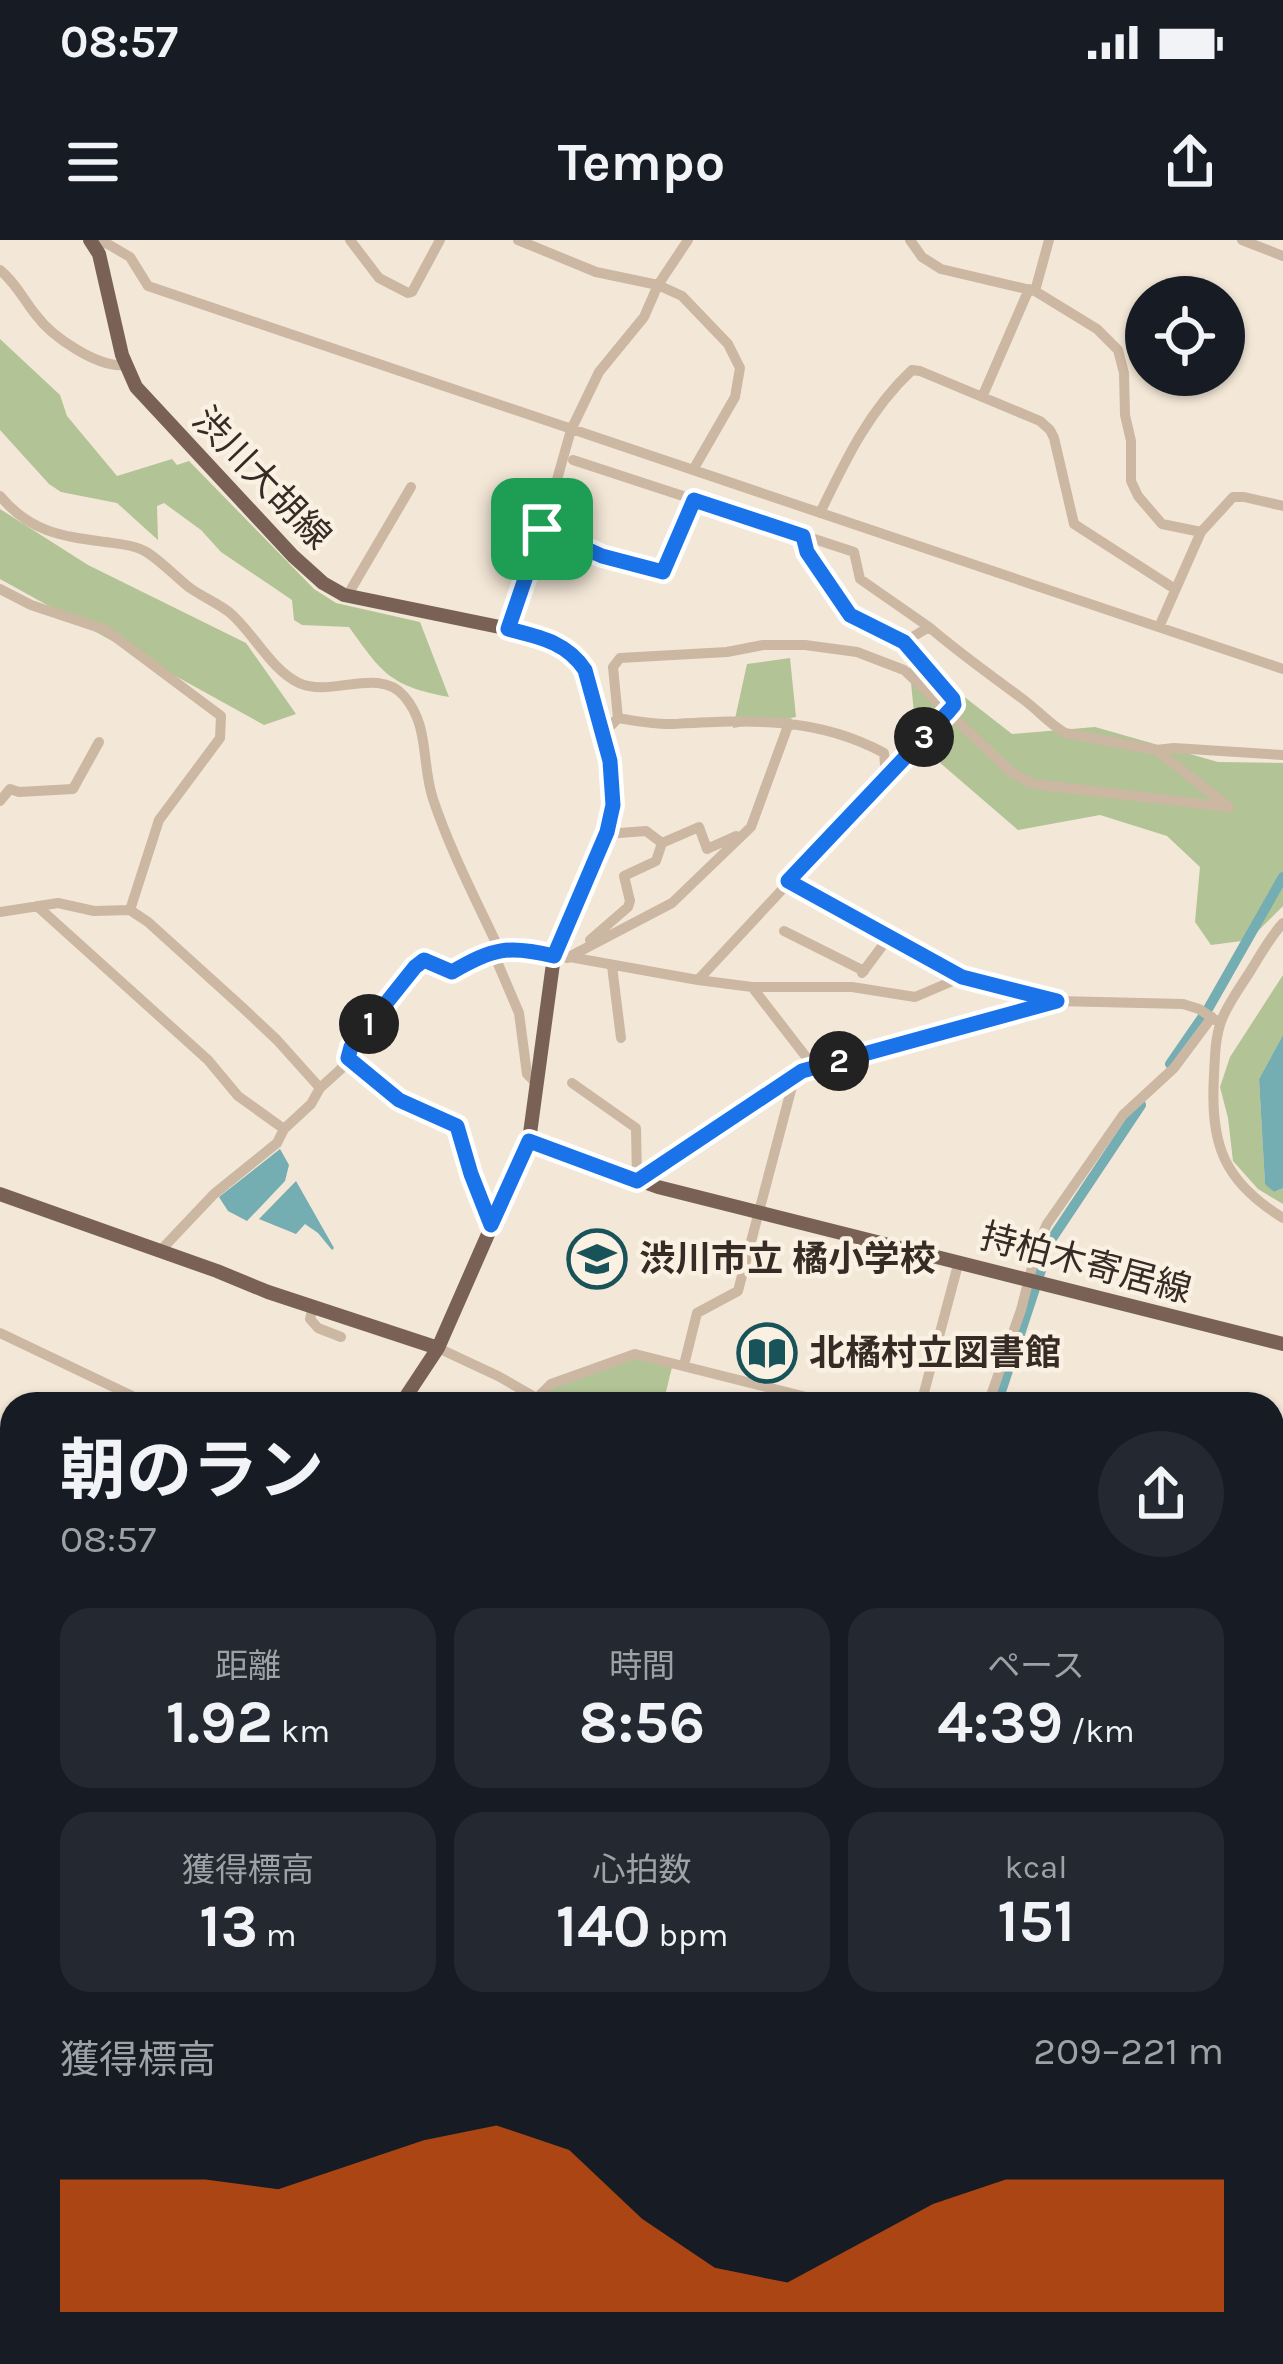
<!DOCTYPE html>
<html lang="ja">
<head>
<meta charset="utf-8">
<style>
  :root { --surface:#171b24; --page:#242831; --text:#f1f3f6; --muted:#9ea1a6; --accent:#ea580c }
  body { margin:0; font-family:Karla,"Noto Sans JP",sans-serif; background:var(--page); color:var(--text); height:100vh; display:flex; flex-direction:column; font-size:45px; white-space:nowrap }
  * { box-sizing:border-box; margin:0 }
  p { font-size:39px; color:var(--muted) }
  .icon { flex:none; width:66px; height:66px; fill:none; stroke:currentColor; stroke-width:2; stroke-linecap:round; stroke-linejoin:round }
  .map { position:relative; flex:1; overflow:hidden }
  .side { position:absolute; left:0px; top:1152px; width:1284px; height:972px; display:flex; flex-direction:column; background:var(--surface); border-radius:36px 36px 0 0; box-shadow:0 3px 9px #0004 }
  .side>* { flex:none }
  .tools { position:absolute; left:1125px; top:36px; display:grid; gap:24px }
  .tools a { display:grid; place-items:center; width:120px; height:120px; border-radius:50%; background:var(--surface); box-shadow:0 3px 9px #0004; font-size:60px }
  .pin { position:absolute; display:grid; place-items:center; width:102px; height:102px; color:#fff; margin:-51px; border-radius:24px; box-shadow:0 6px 18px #0006 }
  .km { position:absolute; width:60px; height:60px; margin:-30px; border-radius:50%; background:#222; color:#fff; font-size:33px; line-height:60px; text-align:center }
  .round { display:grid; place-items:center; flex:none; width:126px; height:126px; border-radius:63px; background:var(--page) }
  .headline { display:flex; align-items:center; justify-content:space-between; height:204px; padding:0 60px }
  h1 { font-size:66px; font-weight:700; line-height:90px }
  .metrics { display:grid; grid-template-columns:repeat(3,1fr); gap:18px; height:204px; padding:12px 60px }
  .metrics div { display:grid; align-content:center; border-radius:30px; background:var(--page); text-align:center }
  .metrics b { font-size:60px; font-weight:700 }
  .metrics small { font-size:33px; font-weight:400 }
  .metrics p { font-size:33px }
  .chart { height:336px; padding:24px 60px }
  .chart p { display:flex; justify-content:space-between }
  .chart svg { width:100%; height:216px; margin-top:12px; fill:var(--accent); opacity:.7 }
  .status { display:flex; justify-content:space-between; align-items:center; height:84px; padding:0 60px; background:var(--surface); direction:ltr }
  .status svg { height:33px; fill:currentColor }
  header { display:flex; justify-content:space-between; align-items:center; height:156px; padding:0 60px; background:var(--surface); font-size:54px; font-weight:700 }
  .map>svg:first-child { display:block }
  .green { fill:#b2c396 }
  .water { fill:#74adb2 }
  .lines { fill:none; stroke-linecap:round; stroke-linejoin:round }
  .stream { stroke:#74adb2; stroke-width:3 }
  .canal { stroke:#74adb2; stroke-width:10 }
  .river { stroke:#74adb2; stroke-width:18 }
  .minor { stroke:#ccb7a2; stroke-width:10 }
  .major { stroke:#796255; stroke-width:14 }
  .route-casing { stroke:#fff; stroke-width:24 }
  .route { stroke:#1a73e8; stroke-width:15 }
  .labels { text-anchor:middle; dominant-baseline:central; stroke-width:9; stroke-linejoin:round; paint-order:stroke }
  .street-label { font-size:36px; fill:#362b25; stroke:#faf1e3 }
  .poi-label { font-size:36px; font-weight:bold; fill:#362b25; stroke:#faf1e3; text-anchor:start }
</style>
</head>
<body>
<div class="status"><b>08:57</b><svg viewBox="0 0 49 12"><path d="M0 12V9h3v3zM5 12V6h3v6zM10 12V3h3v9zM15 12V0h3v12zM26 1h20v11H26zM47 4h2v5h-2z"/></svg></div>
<header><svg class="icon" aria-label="menu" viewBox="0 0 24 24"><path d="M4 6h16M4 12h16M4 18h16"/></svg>Tempo<svg class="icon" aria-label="share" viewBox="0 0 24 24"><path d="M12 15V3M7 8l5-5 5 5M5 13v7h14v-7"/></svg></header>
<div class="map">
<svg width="1283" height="2124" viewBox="0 0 1283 2124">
  <rect width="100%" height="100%" fill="#f3e7d7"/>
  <path class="green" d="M0,99L60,155L67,176L117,236L172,219L177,225L189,221L314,349L336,363L420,382L449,457C390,446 382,433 349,387L302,385L294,380L292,360L221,312L201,290L164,263L157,266L158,300L117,263L61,252L49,244L0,190Z
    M0,269L88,325L246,403L296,474L264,485L0,339Z
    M908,413L1012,494L1095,487L1218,522L1283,523V666L1249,700L1211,705L1195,682L1200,627L1167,596L1100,575L1018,590L917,503Z
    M790,418L796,477L733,488L747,424Z
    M1283,735V795L1259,839L1265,943L1274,952L1283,948V964L1258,949L1233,921L1228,878L1220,847L1230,817Z
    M633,1117L672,1127L663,1164H557L546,1155L552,1147Z
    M0,1698L12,1699V1783H0Z"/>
  <path class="water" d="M1283,795V948L1274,952L1265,944L1259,839Z
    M280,909L289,925L285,941L247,981L228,971L219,957Z
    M296,941L334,1008L332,1010L318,993L305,984L296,994L259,979Z"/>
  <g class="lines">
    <path class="stream" d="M0,1734L12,1736"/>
    <path class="canal" d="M1170,824L1208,769L1283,637
      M997,1164L1051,1000L1141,865
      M495,2124L496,2122"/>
    <path class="river" d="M969,2112L976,2124"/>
    <path class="minor" d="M350,0L379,38L408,53L412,52L440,0
      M518,0L596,32L658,45L682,56L728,104L740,128L735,157L693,230
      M910,0L922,17L941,29L1035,51L1097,89L1118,110L1124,133L1125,175L1131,201V241L1138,256L1162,284L1201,292L1233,257H1244L1283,266
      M1242,0L1283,16
      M94,5L106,3L130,17L148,46L1283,429
      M0,30C16,43 23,59 36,75C52,97 98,128 125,125
      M1035,51L1049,0
      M983,155L1029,49
      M573,220L854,312L860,339L929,387
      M0,256C30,292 61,296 105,302C119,304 136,305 148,313C163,323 176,337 190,348C203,357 217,363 229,372C254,393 270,429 299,443C332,458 378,426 404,456C430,486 421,523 433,559C450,610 476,660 499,709H525L698,740L752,747H852L915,757L962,737L1057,761
      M820,273C845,221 869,170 912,130L920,131L1040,181L1050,190L1054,198L1074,284L1175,349
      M543,289L602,317L663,331L694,260
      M803,296L807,312L850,375L904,402
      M0,349L31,365L106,390L221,476L220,498L159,580L130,670
      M347,356L411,247
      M1159,387L1201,292
      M509,389L543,289L571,190L599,132L644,77L658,45L688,0
      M618,478L613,427L620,418L727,412L763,405H805L857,412L904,430L1012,533L1033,544L1229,567L1156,510
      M603,494L618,478C636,481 656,485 674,484C749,480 816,476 884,513L886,536
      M0,561L10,549L19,552L73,549L99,502
      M606,594L646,591L662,603L699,587L707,609L736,596
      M788,641L962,737
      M37,666L208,820L238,856L284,889
      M0,672L58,663L94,671L130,670L148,682L243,768L277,800L320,848L311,864L284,889L277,903L214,954L159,1012
      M1283,683C1270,697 1261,714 1251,730C1241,746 1229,762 1222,779C1215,797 1215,816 1214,835C1210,904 1223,941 1283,978
      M784,691L864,731
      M591,704L590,700L628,667L630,661L624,636L656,621L662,603
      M493,712L519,773L527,834L536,843
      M567,718L672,663L751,587L789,483
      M612,726L621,798
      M862,733L889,697
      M698,740L954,465L953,459L904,402L929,387C958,412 989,434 1020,457C1036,468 1048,483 1065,493L1156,510L1174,508L1283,515
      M752,747L814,827
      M348,817L399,860L457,886L471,933L491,985
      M572,843L636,888L637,941
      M320,848L341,829L351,807L415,727L424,720L452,732L499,709
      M637,941L802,831L1057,761L1183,764L1199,769L1220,783
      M313,1067L310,1079L318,1088L341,1097
      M0,1093L149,1164
      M438,1108L498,1136L547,1164
      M684,1125L697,1073L738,1051L795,835
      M538,1157L551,1144L635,1114L834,1164
      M921,1164L959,1021
      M988,1164L1021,1070L1038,1004L1047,984L1123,875L1174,828L1212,777
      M0,1233L12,1235
      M1272,1248L1283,1207
      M0,1448L12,1469
      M1272,1449L1283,1452
      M1272,1637L1283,1640
      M1272,1823L1283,1829
      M0,1855L12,1841
      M1272,1870L1283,1872
      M1272,1965L1283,1971
      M836,2112L884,2124
      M984,2112L995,2124
      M1095,2112L1111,2124
      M458,2124L463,2112"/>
    <path class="major" d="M90,0L99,14L122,115L136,147L293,316L323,343L344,355L509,389L543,398L570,410L585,430L603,494L613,545V565L607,592L554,716L529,901L438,1108L401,1164
      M529,901L658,947L1283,1104
      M0,954L217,1031L268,1052L438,1108
      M0,1802H12"/>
  </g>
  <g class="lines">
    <defs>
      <path id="route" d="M694,260L803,296L807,312L850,375L904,402L953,459L954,465L949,471L788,641L962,737L1057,761L802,831L637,941L529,901L491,985L471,934L457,886L399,860L348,818L351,807L415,727L424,720L452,732C493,708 508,705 554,716L607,592L613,565L610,521L585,430C567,402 539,397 508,389L542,289L602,316L663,332Z"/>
    </defs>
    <use href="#route" class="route-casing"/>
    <use href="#route" class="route"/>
  </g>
  <defs>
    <symbol id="school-ring" viewBox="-11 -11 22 22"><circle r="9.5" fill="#faf1e3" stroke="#18535a" stroke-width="1.5"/><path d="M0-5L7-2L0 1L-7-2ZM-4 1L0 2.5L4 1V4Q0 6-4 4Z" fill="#18535a"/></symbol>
    <symbol id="library-ring" viewBox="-11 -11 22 22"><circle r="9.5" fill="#faf1e3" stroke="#18535a" stroke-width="1.5"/><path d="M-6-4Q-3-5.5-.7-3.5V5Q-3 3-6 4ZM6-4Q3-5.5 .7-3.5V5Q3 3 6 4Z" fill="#18535a"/></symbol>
  </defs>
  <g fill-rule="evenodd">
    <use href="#school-ring" x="564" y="986" width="66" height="66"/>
    <use href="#library-ring" x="734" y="1080" width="66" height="66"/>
  </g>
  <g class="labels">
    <g class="street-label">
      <text transform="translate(262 238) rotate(46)">渋川大胡線</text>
      <text transform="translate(1086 1023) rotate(15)">持柏木寄居線</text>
    </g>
    <g class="poi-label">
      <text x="639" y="1019">渋川市立 橘小学校</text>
      <text x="809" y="1113">北橘村立図書館</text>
    </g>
  </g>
</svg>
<div class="tools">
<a><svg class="icon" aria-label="locate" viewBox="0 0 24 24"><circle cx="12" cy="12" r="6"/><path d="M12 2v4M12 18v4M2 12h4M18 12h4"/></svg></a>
</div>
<div class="pin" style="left:542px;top:289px;background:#1e9e55"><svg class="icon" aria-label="arrive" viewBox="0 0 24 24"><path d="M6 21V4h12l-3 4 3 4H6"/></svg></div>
<b class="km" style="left:369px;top:784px">1</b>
<b class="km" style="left:839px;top:821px">2</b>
<b class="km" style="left:924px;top:497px">3</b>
<section class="side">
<div class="headline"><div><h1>朝のラン</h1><p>08:57</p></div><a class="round"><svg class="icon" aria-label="share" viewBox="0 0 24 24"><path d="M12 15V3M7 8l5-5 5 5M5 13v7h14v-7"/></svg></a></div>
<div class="metrics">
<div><p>距離</p><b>1.92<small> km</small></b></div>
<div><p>時間</p><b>8:56</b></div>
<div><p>ペース</p><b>4:39<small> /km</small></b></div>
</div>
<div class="metrics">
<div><p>獲得標高</p><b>13<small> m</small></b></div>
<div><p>心拍数</p><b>140<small> bpm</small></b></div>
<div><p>kcal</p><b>151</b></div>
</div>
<div class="chart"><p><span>獲得標高</span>209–221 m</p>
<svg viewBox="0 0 160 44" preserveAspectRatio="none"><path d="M0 44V17L10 17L20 17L30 19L40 14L50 9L60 6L70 11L80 25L90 35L100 38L110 30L120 22L130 17L140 17L150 17L160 17V44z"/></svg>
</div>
</section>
</div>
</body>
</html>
